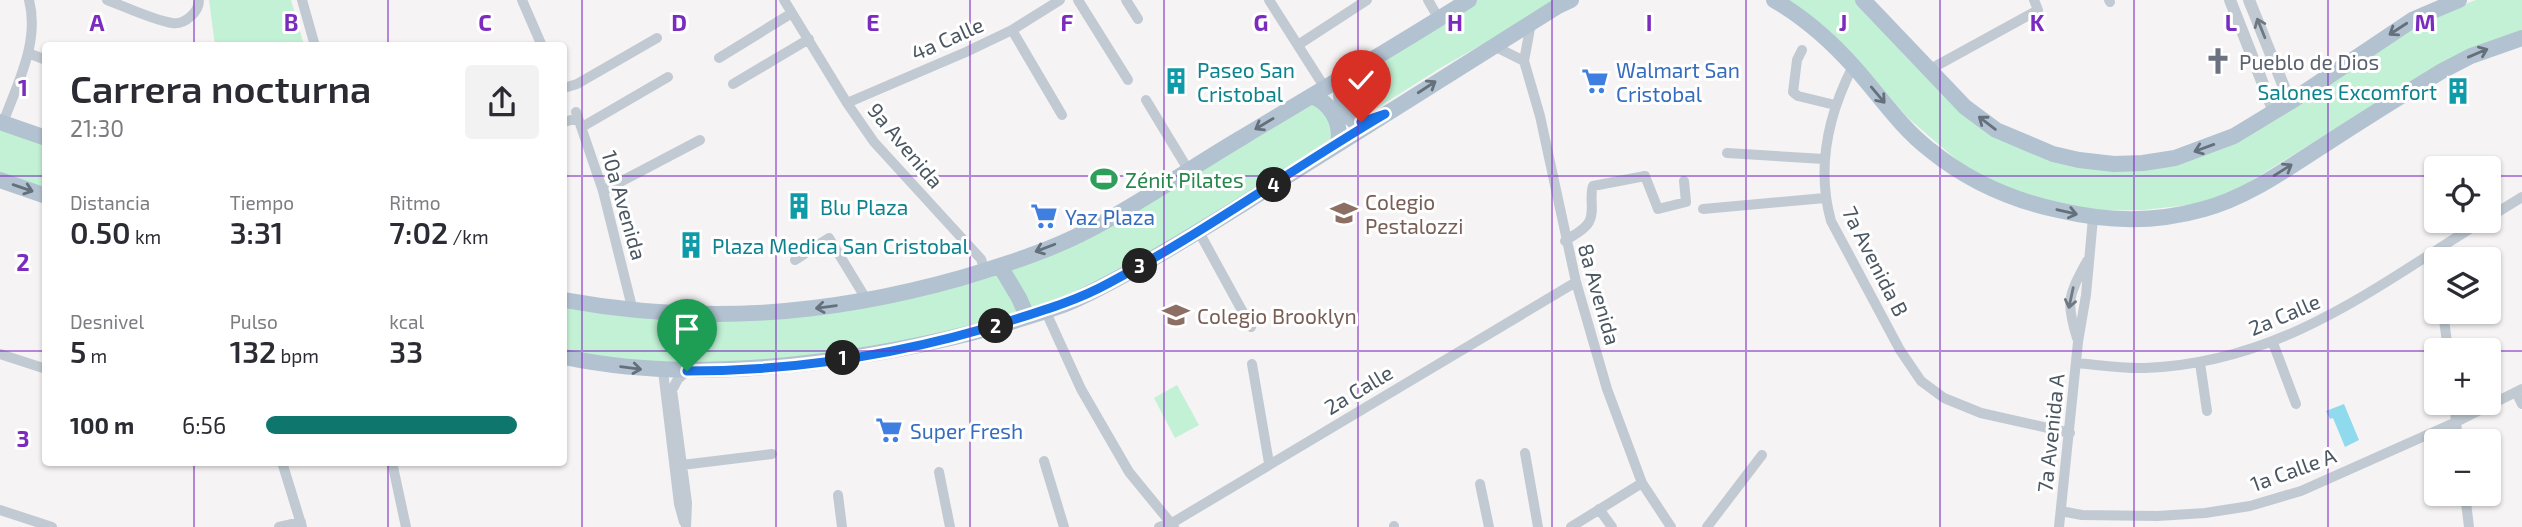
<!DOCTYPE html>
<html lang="es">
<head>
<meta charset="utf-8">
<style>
  :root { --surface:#fff; --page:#f2f2f3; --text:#2b2b33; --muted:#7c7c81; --accent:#0f766e }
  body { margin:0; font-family:"Exo 2",sans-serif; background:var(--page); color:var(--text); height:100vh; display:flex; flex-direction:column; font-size:26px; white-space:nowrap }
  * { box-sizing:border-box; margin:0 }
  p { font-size:23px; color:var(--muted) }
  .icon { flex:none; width:38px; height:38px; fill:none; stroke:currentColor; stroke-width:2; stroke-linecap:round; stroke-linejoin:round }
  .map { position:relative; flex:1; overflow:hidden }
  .sheet { position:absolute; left:42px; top:42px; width:525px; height:424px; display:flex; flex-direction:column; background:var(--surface); border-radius:7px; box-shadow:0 2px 5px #0004 }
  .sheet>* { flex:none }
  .fabs { position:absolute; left:2424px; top:156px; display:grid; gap:14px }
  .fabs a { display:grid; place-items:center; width:77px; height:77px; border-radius:7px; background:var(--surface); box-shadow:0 2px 5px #0004; font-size:35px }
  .pin { position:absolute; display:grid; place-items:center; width:60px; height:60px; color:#fff; margin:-72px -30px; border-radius:50% 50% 50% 0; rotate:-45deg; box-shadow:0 0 7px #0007 }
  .pin .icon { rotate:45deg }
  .km { position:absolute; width:35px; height:35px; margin:-18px; border-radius:50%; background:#222; color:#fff; font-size:19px; line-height:35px; text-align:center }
  .round { display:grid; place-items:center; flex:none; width:74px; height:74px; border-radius:7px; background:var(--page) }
  .summary { display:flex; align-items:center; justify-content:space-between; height:119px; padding:0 28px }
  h1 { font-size:38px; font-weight:600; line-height:52px }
  .stats { display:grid; grid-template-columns:repeat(3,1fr); gap:10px; height:119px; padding:7px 28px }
  .stats div { display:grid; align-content:center }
  .stats b { font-size:30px; font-weight:600 }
  .stats small { font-size:19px; font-weight:400 }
  .stats p { font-size:19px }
  ul { padding:0 28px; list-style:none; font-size:23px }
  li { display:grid; grid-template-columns:112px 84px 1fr; align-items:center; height:52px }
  li i { height:18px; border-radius:9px; background:var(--accent) }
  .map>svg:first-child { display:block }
  .green { fill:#c3f1d5 }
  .water { fill:#90daee }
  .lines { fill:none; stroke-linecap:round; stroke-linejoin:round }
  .minor { stroke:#c1cad2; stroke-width:10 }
  .tertiary { stroke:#c1cad2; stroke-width:12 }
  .primary { stroke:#b3c2d1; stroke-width:16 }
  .oneway { stroke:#6e7983 }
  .oneway2 { stroke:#64717d }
  .route-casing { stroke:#fff; stroke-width:14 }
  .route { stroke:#1a73e8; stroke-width:9 }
  .grid { fill:none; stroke:#7b2cbf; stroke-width:2; stroke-opacity:0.55 }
  .labels { text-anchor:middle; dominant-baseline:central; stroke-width:6; stroke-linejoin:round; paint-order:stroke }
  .street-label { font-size:21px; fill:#4a5661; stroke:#fff }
  .worship-label { font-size:21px; fill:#5b616d; stroke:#fff; text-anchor:start }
  .culture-label { font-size:21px; fill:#0d838f; stroke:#fff; text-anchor:start }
  .shop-label { font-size:21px; fill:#366cbe; stroke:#fff; text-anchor:start }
  .leisure-label { font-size:21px; fill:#27864d; stroke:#fff; text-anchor:start }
  .education-label { font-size:21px; fill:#785e54; stroke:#fff; text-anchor:start }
  .grid-label { font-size:23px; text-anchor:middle; font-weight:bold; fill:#7b2cbf; stroke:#fff; stroke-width:6; stroke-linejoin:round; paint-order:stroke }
</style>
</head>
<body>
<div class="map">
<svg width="2522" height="527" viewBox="0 0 2522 527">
  <rect width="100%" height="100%" fill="#f5f3f3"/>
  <path class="green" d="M209,0H291L304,45H215Z
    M1475,0H1561L1442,67L1369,113L1360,115L1353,112L1347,96L1350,87L1409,40Z
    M1784,0H1857L1953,102L2045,155L2171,164L2417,22L2476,0H2522V34L2429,71L2236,190L2198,204L2143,210L2085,211L2020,196L1964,166L1908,118L1863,70Z
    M1312,103C1327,109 1335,126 1334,141L1127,269L1029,312L1006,268Z
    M0,127L45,143V189L0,174Z
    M999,270L1022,314L902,346L699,367L564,353V304L711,320Z
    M1177,385L1199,425L1175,438L1154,398Z"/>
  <path class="water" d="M2344,404L2359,440L2345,447L2333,418L2330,419L2326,411Z"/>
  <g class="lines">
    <path class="minor" d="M107,0C126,7 153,20 172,23C185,25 199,12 199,0
      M302,0L315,46
      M522,0L542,46
      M784,0L847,103L874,142L981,259L985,271
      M1078,0L1128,80
      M1126,0L1138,19
      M1269,0L1325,88
      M1428,0L1439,19
      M2109,0L2110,2
      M1531,23L1524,61L1540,116L1576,282L1607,389L1642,483L1671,527
      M1012,30L1062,115
      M1298,45L1367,0
      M1494,46L1524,61
      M1802,50L1797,60L1793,92L1798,96L1835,105
      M28,53L46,60
      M719,58L792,13
      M1853,66C1828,115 1816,167 1831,221L1900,350L1921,381L1944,398L1981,413L2070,433
      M1936,66L2038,10L2034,0
      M733,84L809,39
      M564,88L577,84L657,38
      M1146,100L1189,171
      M847,103L966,52L1012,30L1060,0
      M576,112L603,191L633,311
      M564,122L578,118
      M3,123C17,84 40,42 29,0
      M582,127L668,77
      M1727,153L1824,159
      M603,191L700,140
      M1703,209L1825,198
      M2488,218L2522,197
      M1199,232L1251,327
      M1565,241C1572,236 1585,230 1589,222C1595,212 1589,197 1593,186L1645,176L1658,209L1686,202L1684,181
      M795,260L829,238L868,302
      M1045,310L1081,389L1129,472L1174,527
      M2443,312L2448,350
      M2077,338C2065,300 2069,295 2087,261
      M2273,343L2296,404
      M0,354L46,369
      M2076,363C2099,365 2123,369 2145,368C2281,363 2374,288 2484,220
      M2200,363L2207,411
      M1252,364L1269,463
      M663,371L679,504L684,522
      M2516,392L2522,404
      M2454,402L2458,441
      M1525,453L1538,527
      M1044,461L1064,527
      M282,462L302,527
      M392,462L406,527
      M682,465L772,454
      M939,472L950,527
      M1480,484L1489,527
      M2465,494L2469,527
      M838,495L842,527
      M1599,509L1612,527
      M0,510L52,527
      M2061,511L2082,515L2157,516L2205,513L2250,506L2301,491L2456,422L2522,389
      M1394,526V527
      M279,527L301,522
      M686,527L687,503L672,390L678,379L687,371
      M1159,527L1172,523L1576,282
      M1571,527L1642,483
      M1707,527L1762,455
      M2059,527L2078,342L2086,295L2093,218"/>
    <path class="tertiary" d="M2230,0L2274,112
      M2249,0L2290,102"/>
    <path class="primary" d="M1774,0C1805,18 1831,41 1855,68C1879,95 1901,128 1930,150C1967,180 2011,200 2058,210C2109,222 2154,223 2204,209C2246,198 2285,170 2321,147C2361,121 2401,96 2442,71L2471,56L2522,38
      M1863,0L1965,107L1996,130L2053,154L2079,160L2114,164L2143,163L2175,158L2234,136L2290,102L2414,19L2459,0
      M1356,77L1342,86C1339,101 1343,112 1355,122L1373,118
      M1311,96C1331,102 1342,124 1338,144
      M0,122L46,138
      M0,180L46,196
      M1000,266L1019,298L1027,316
      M564,300C701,325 826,316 961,278C1004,265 1049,251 1089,230C1142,202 1192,167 1243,137C1319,91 1395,47 1469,0
      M564,357C651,375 736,372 824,361C906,350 985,333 1063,305C1091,294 1119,278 1145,263C1190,237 1233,211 1276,183C1370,124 1464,66 1558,6L1571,0"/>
  </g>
  <defs><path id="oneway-shaft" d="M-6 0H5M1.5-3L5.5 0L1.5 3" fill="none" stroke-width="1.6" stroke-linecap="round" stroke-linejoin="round" transform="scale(1.75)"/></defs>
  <g class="oneway">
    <use href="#oneway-shaft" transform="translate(2261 28) rotate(-112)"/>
    <use href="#oneway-shaft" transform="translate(2071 298) rotate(102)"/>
  </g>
  <g class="oneway2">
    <use href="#oneway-shaft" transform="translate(2398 29) rotate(147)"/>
    <use href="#oneway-shaft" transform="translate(2478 53) rotate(-23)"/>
    <use href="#oneway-shaft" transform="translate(1427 87) rotate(-33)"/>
    <use href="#oneway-shaft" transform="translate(1878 95) rotate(50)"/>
    <use href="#oneway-shaft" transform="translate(1987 123) rotate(-143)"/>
    <use href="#oneway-shaft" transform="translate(1264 124) rotate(149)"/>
    <use href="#oneway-shaft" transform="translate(2204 148) rotate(160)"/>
    <use href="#oneway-shaft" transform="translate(2283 170) rotate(-32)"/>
    <use href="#oneway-shaft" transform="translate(23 188) rotate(19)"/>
    <use href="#oneway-shaft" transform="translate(2067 212) rotate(13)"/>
    <use href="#oneway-shaft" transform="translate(1045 248) rotate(159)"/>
    <use href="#oneway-shaft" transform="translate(826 307) rotate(172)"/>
    <use href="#oneway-shaft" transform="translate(631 368) rotate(7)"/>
  </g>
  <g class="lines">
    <defs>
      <path id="route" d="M687,371C798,371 910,353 1016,319C1048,309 1080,299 1109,283C1205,232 1292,169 1385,114L1361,122"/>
    </defs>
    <use href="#route" class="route-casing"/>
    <use href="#route" class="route"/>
  </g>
  <path class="grid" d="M194,0V46M388,0V46M582,0V527M776,0V527M970,0V527M1164,0V527M1358,0V527M1552,0V527M1746,0V527M1940,0V527M2134,0V527M2328,0V527M0,176H46M564,176H2436M2488,176H2522M0,351H46M564,351H2436M2488,351H2522M194,462V527M388,462V527"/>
  <defs>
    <symbol id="church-bare" viewBox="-9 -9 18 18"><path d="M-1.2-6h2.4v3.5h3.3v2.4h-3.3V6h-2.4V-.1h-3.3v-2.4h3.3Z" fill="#6b7280" stroke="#fff" stroke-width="2.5" paint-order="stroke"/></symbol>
    <symbol id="building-bare" viewBox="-9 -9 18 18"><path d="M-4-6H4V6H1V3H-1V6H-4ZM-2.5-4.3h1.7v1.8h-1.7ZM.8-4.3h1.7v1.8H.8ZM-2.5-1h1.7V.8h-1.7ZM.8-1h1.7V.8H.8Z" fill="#0f9aa8" stroke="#fff" stroke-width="2.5" paint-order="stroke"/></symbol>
    <symbol id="supermarket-bare" viewBox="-9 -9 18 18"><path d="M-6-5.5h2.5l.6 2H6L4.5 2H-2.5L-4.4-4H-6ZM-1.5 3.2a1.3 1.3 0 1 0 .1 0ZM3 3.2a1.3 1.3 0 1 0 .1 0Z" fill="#3f7fe0" stroke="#fff" stroke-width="2.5" paint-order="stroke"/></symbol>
    <symbol id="stadium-bare" viewBox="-9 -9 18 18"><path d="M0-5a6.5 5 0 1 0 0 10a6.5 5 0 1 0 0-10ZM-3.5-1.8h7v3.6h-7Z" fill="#2e9e5b" stroke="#fff" stroke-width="2.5" paint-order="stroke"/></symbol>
    <symbol id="school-bare" viewBox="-9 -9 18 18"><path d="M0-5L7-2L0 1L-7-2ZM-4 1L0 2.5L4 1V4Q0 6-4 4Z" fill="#8d6e63" stroke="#fff" stroke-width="2.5" paint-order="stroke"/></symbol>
  </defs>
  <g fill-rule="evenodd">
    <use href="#church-bare" x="2199" y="42" width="38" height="38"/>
    <use href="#building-bare" x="1157" y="62" width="38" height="38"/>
    <use href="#supermarket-bare" x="1576" y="62" width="38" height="38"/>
    <use href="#building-bare" x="2439" y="72" width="38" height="38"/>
    <use href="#stadium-bare" x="1085" y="160" width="38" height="38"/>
    <use href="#building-bare" x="780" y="187" width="38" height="38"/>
    <use href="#school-bare" x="1325" y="194" width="38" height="38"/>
    <use href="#supermarket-bare" x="1025" y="197" width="38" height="38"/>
    <use href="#building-bare" x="672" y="226" width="38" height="38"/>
    <use href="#school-bare" x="1157" y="296" width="38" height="38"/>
    <use href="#supermarket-bare" x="870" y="411" width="38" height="38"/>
  </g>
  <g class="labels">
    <g class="street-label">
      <text transform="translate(947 38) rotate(-24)">4a Calle</text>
      <text transform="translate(906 145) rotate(50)">9a Avenida</text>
      <text transform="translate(625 205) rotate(74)">10a Avenida</text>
      <text transform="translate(1876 261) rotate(63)">7a Avenida B</text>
      <text transform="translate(1600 294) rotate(74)">8a Avenida</text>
      <text transform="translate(2284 314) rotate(-23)">2a Calle</text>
      <text transform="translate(1358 389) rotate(-31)">2a Calle</text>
      <text transform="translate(2050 433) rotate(-84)">7a Avenida A</text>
      <text transform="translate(2293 469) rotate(-20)">1a Calle A</text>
    </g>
    <g class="worship-label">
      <text x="2239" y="61">Pueblo de Dios</text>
    </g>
    <g class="culture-label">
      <text x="1197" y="69">Paseo San<tspan x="1197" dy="24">Cristobal</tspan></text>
      <text x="2437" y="91" text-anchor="end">Salones Excomfort</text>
      <text x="820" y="206">Blu Plaza</text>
      <text x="712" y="245">Plaza Medica San Cristobal</text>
    </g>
    <g class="shop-label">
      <text x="1616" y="69">Walmart San<tspan x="1616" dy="24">Cristobal</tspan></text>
      <text x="1065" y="216">Yaz Plaza</text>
      <text x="910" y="430">Super Fresh</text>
    </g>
    <g class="leisure-label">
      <text x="1125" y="179">Zénit Pilates</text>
    </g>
    <g class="education-label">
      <text x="1365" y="201">Colegio<tspan x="1365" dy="24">Pestalozzi</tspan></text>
      <text x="1197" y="315">Colegio Brooklyn</text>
    </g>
  </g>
  <g class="grid-label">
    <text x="97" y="31">A</text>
    <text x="291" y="31">B</text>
    <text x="485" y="31">C</text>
    <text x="679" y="31">D</text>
    <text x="873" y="31">E</text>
    <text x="1067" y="31">F</text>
    <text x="1261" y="31">G</text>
    <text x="1455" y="31">H</text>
    <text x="1649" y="31">I</text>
    <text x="1843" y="31">J</text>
    <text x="2037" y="31">K</text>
    <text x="2231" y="31">L</text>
    <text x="2425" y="31">M</text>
    <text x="23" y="96">1</text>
    <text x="23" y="271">2</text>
    <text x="23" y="447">3</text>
  </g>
</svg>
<div class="fabs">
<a><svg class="icon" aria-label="locate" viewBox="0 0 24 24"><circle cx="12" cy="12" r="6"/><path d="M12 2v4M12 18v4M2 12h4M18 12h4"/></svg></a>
<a><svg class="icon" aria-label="layers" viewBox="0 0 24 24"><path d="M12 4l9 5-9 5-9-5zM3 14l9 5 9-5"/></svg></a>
<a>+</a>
<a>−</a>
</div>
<div class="pin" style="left:687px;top:371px;background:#1e9e55"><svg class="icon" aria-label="arrive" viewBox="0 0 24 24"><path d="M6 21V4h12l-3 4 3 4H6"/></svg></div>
<div class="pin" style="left:1361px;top:122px;background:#d93025"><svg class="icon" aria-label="check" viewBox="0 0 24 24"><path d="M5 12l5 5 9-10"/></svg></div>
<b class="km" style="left:843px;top:358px">1</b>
<b class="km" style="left:996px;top:326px">2</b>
<b class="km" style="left:1140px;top:266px">3</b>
<b class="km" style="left:1274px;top:185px">4</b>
<section class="sheet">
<div class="summary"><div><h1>Carrera nocturna</h1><p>21:30</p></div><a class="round"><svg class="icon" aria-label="share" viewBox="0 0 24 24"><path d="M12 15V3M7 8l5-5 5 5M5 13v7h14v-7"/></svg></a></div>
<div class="stats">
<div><p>Distancia</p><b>0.50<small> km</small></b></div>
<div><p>Tiempo</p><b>3:31</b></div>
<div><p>Ritmo</p><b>7:02<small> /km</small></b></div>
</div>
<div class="stats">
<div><p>Desnivel</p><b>5<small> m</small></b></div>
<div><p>Pulso</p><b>132<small> bpm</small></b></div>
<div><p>kcal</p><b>33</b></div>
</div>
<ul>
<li><b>100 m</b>6:56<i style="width:92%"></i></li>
</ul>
</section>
</div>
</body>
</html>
